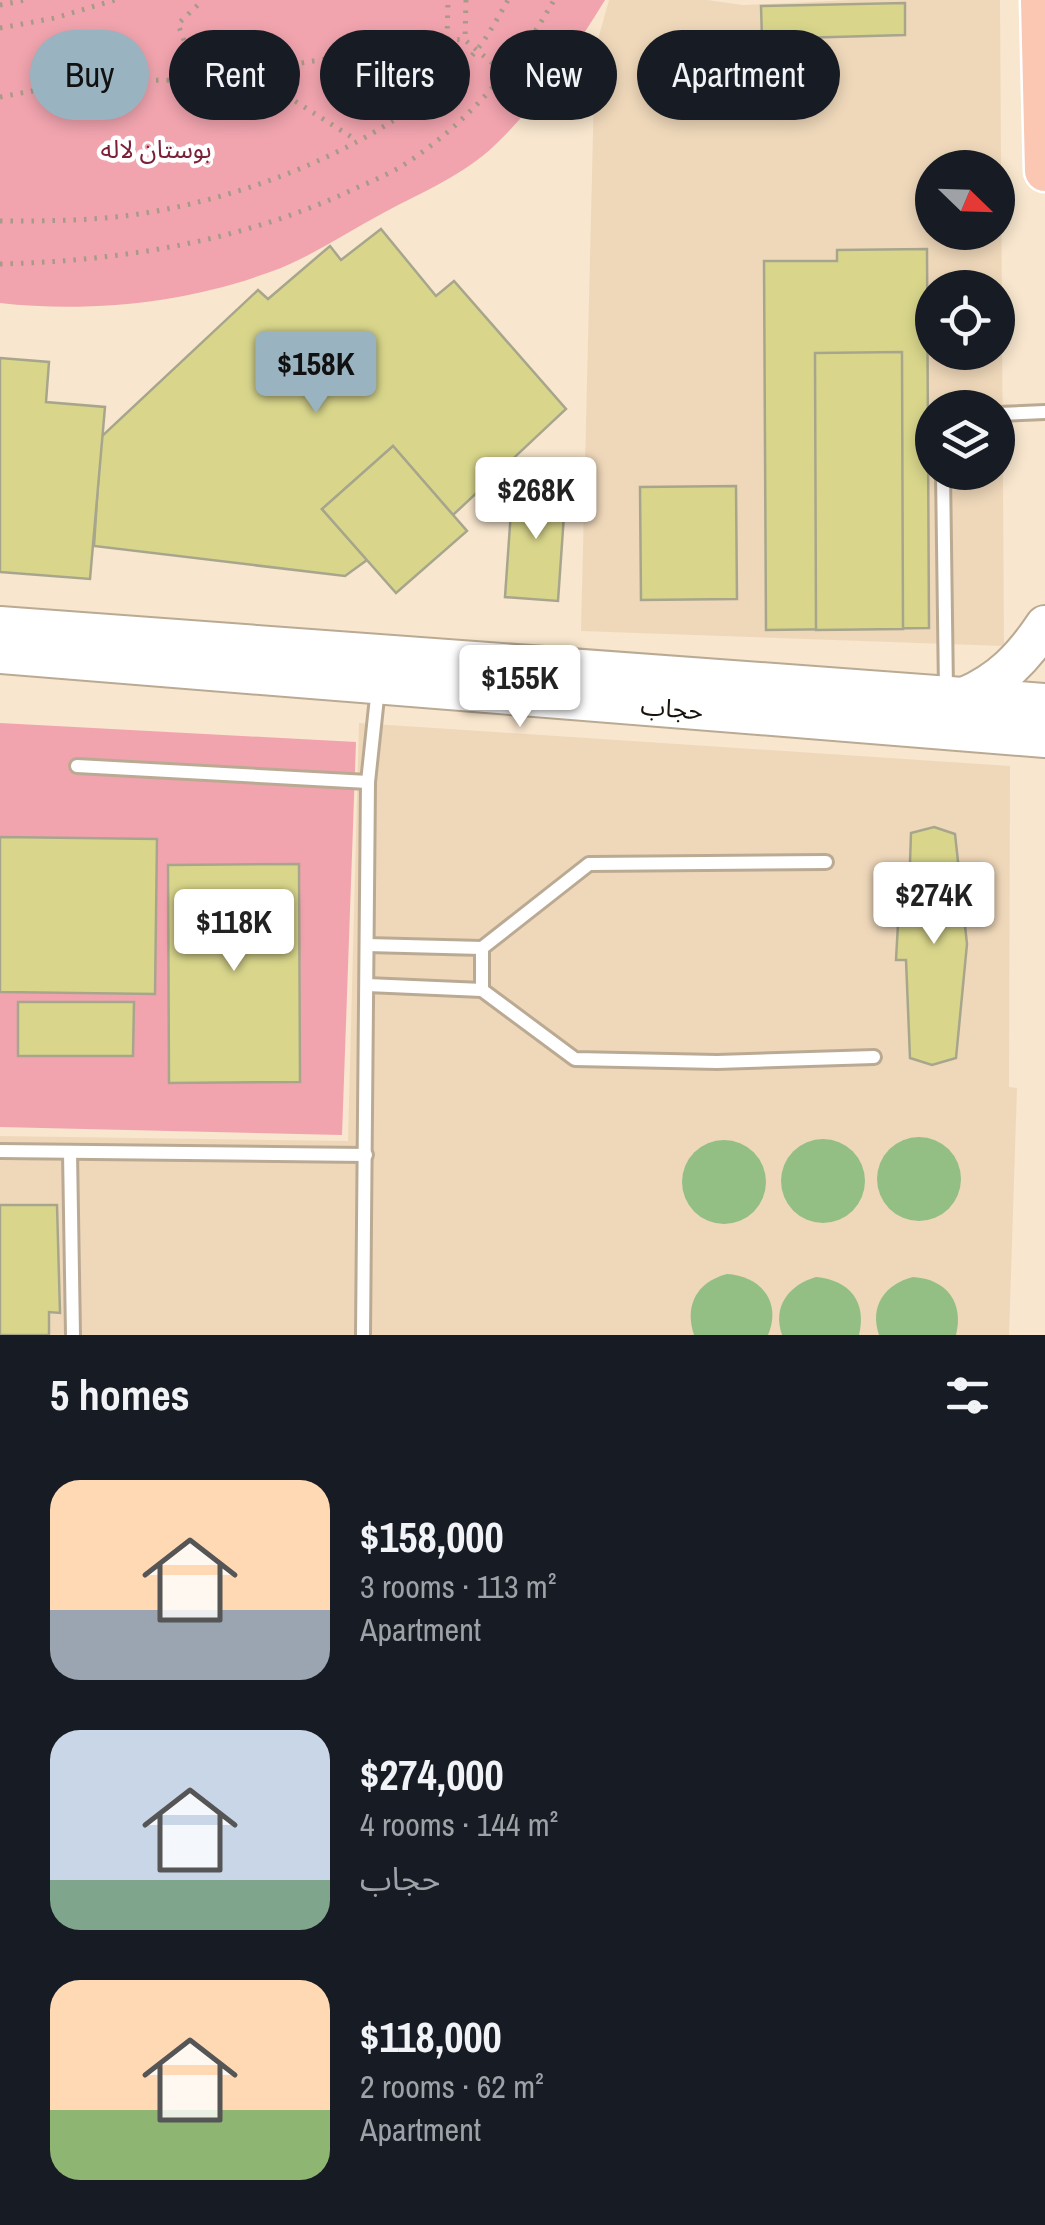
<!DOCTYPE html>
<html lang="en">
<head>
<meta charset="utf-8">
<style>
	:root { --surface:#171b24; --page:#242831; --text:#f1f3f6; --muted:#9ea1a6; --accent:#99b3c0 }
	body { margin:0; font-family:"Archivo Narrow","Noto Sans Arabic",sans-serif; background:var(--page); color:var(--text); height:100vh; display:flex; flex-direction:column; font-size:38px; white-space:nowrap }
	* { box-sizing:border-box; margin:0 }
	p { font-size:32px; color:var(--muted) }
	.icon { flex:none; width:55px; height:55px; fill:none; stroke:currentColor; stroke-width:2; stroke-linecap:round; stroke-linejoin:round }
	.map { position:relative; height:1335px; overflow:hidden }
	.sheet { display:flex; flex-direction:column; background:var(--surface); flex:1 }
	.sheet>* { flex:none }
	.guide { position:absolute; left:30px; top:30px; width:985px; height:90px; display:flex; gap:20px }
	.needle { width:65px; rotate:113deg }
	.buttons { position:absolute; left:915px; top:150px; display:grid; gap:20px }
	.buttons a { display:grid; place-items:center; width:100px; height:100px; border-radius:50%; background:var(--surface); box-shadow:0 5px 15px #0003; font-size:50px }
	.price { position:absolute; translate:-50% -85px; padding:0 22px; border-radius:10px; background:#fff; color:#222; font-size:32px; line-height:65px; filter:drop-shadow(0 2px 5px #0008) }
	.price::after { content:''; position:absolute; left:50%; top:60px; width:30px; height:22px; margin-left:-15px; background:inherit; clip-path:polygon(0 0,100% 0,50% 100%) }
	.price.selected { background:var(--accent); color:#111 }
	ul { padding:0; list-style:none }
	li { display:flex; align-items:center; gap:30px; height:250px; padding:0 50px }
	li span { display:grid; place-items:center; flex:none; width:280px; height:200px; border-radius:30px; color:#555 }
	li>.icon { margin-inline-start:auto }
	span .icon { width:120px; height:120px; fill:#fffc; stroke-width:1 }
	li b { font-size:42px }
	h2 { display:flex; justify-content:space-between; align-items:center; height:120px; padding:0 50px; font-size:42px }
	.chip { padding:0 35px; border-radius:45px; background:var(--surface); box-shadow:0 5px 15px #0003; font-size:35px; line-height:90px }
	.chip.selected { background:var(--accent); color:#111 }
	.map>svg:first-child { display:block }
</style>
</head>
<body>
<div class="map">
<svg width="1045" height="1335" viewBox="0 0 1045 1335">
	<rect width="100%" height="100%" fill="#f8e6ce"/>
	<g fill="#efd8ba" fill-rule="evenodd">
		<path d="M609,0H707L743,5L853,0H1000L1004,646L581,631L595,50ZM932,168H998V232H932ZM932,288H998V352H932ZM932,408H998V472H932Z"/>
		<path d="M359,723L1010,766L1009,1087L1017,1088L1009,1335H0V1136L348,1141Z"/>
	</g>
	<g fill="#f1a4ae">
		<path d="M0,0H605C573,52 539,103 495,145C464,175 422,192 385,212C347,232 310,258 270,272C186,303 89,313 0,303Z"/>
		<path d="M0,723L356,742L342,1135L0,1127Z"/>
	</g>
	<g fill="#93bf84">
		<circle cx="919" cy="1179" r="42"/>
		<circle cx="823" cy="1181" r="42"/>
		<circle cx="724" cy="1182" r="42"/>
		<path d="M727,1274C761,1276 782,1302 768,1335H694C684,1305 697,1282 727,1274Z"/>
		<path d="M816,1277C850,1280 867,1302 859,1335H782C772,1306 789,1285 816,1277Z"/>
		<path d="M913,1277C947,1279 964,1303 956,1335H879C869,1306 885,1284 913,1277Z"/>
	</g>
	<g fill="#d9d68c" stroke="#a7a68c" stroke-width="2.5">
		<path d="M905,3V35L762,39L761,6Z"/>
		<path d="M381,229L436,296L454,281L566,409L453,515L393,446L322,509L367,560L345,576L94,546L101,437L258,290L268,299L330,246L341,260Z"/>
		<path d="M927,249L929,628L766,630L764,261H837V250Z"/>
		<path d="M902,352L903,629L816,630L815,353Z"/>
		<path d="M0,358L49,362L46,402L105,407L90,579L0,572Z"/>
		<path d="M393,446L467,531L396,593L322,509Z"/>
		<path d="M513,482L566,486L558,601L505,597Z"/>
		<path d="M736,486L737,599L641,600L640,487Z"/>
		<path d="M934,827L955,834L967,944L956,1058L932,1065L910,1058L906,960H896L898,924L908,922L911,833Z"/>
		<path d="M0,837L157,839L155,994L0,992Z"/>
		<path d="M299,864L300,1082L169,1083L168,865Z"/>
		<path d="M18,1002H134L133,1056H18Z"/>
		<path d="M0,1205H57L60,1313L49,1312V1335H0Z"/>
	</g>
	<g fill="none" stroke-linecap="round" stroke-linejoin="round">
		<defs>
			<g id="service">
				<path d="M998,414L1045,412"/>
				<path d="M943,472L946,690"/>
				<path d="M77,766L368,782"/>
				<path d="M367,945L482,948L589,864L826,862"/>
				<path d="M482,948V990"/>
				<path d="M367,985L482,990L575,1059L717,1062L874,1057"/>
				<path d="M0,1151L366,1155"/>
				<path d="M70,1152L73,1335"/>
				<path d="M363,1335L368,782L378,688"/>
			</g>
			<g id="secondary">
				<path d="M0,626L1045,703"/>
				<path d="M0,654L1045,738"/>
				<path d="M964,697C1001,681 1023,658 1045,625"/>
			</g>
			<path id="primary" d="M1041,0L1045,171"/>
		</defs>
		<use href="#service" stroke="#bbaa93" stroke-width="18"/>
		<use href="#secondary" stroke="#bbaa93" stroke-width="42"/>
		<use href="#primary" stroke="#fff" stroke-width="45"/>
		<g stroke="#a89a88" stroke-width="5" stroke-dasharray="2.5 8" stroke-linecap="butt">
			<path d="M466,0L465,40L505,74"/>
			<path d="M0,5L25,0"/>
			<path d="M0,28L55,18L115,0"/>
			<path d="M447,39L448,0"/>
			<path d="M251,73L356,140"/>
			<path d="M198,80L178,24L203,0"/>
			<path d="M0,97L85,81L198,80L447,39L465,40"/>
			<path d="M0,221C48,221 97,221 145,213C257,195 399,139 475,52C488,37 498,17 508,0"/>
			<path d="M0,264C121,261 244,241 354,189C370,182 387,175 402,166C466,125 517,66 554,0"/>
		</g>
		<use href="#service" stroke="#fff" stroke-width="12"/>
		<use href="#secondary" stroke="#fff" stroke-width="38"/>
		<use href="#primary" stroke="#fbc7b3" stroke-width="40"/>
	</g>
	<g text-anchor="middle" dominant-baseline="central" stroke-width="9" stroke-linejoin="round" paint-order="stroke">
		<g font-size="25" fill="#7b2037" stroke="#fff">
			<text x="156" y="149">بوستان لاله</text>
		</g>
		<g font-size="25" fill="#18120a" stroke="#fff">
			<text transform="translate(672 708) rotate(5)">حجاب</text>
		</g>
	</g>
</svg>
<div class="buttons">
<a><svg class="needle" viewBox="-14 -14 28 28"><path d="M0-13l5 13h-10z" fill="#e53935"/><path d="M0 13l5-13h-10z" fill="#9ea1a6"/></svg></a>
<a><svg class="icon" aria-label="locate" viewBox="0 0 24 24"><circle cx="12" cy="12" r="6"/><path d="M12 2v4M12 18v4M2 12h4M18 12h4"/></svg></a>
<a><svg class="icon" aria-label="layers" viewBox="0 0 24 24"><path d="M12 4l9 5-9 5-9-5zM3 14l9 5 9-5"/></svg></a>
</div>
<b class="price selected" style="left:316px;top:416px">$158K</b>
<b class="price" style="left:536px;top:542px">$268K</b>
<b class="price" style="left:520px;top:730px">$155K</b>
<b class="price" style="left:934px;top:947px">$274K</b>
<b class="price" style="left:234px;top:974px">$118K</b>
<div class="guide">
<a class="chip selected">Buy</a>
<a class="chip">Rent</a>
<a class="chip">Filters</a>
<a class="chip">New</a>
<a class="chip">Apartment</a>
</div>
</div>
<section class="sheet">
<h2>5 homes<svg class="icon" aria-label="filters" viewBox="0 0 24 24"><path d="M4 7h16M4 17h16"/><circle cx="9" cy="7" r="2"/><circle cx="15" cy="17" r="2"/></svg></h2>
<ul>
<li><span style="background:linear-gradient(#ffd9b3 65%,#9aa5b1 0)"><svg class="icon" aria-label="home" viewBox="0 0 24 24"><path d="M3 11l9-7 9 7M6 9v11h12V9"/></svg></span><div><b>$158,000</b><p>3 rooms · 113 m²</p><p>Apartment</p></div></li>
<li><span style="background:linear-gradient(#c9d6e8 75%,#7fa58c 0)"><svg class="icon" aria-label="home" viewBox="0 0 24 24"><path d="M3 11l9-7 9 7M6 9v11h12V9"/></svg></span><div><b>$274,000</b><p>4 rooms · 144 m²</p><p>حجاب</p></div></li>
<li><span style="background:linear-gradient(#ffd9b3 65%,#8fb573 0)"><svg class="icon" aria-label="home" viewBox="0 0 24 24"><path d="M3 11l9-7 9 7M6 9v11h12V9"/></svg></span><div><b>$118,000</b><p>2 rooms · 62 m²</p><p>Apartment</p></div></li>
</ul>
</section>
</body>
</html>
